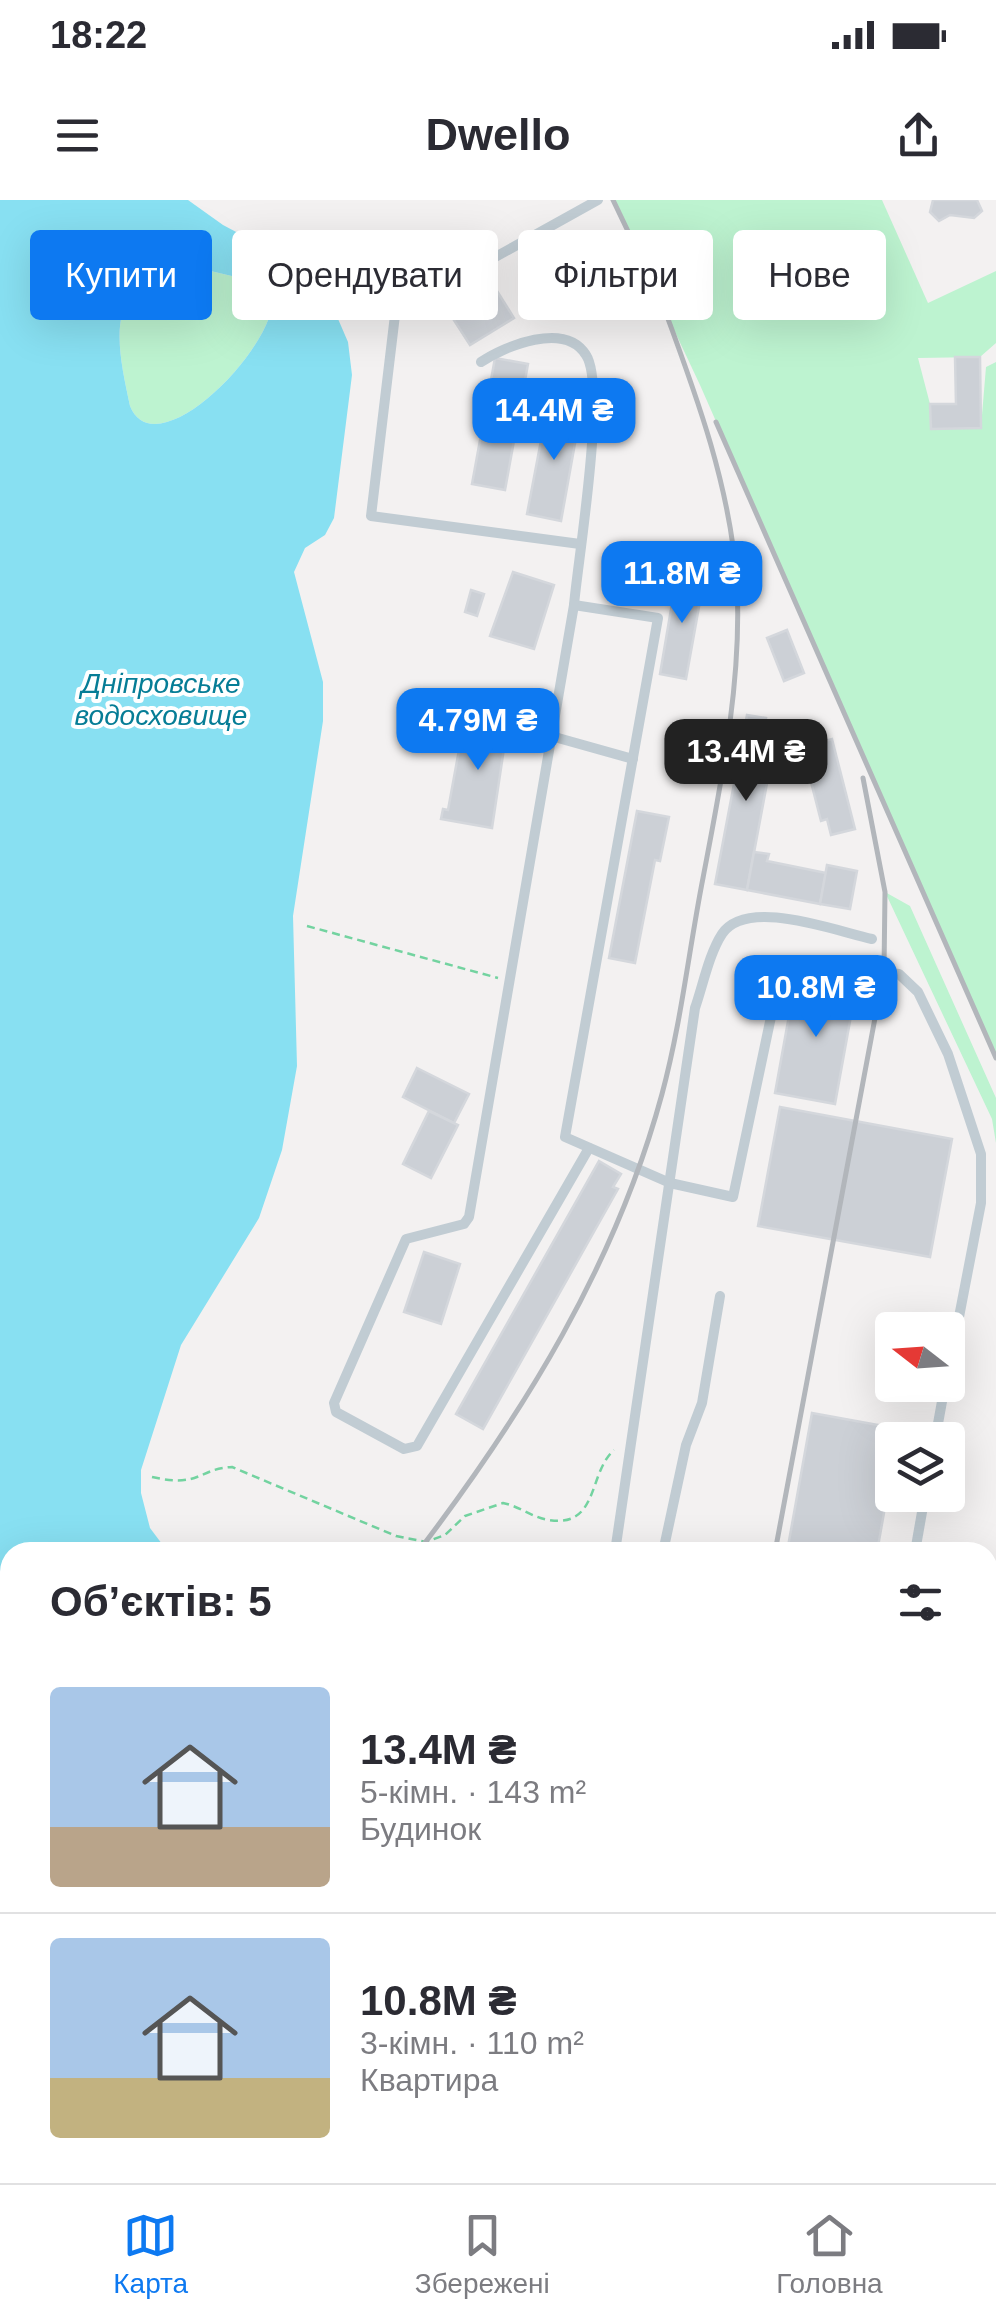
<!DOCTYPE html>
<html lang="uk">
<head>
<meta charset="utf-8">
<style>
	:root { --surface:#fff; --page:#f2f2f3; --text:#2b2b33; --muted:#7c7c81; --line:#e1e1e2; --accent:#0d79f1 }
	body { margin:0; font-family:Arial,sans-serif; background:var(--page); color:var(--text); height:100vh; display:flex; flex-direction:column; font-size:38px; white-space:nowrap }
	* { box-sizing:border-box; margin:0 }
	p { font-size:32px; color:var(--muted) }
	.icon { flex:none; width:55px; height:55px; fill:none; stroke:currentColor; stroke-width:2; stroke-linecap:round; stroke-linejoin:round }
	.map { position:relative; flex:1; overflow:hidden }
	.sheet { position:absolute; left:0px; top:1342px; width:998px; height:642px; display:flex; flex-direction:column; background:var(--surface); border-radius:30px 30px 0 0; box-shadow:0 10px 40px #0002 }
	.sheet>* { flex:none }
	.guide { position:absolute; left:30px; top:30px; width:938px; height:90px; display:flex; gap:20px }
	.needle { width:65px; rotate:287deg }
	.tools { position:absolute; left:875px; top:1112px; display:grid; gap:20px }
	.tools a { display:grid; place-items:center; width:90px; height:90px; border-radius:10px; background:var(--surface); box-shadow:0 10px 40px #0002; font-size:50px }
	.price { position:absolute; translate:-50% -85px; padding:0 22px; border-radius:20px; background:var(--accent); color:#fff; font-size:32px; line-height:65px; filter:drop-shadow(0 2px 5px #0008) }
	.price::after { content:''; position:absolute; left:50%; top:60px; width:30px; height:22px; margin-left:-15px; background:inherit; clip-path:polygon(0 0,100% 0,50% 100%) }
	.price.current { background:#222; color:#fff }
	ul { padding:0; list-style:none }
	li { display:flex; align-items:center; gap:30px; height:250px; padding:0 50px }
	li+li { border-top:2px solid var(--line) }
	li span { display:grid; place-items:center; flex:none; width:280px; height:200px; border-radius:10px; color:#555 }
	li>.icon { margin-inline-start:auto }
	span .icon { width:120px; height:120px; fill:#fffc; stroke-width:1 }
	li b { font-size:42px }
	h2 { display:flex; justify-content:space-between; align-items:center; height:120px; padding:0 50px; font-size:42px }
	.chip { padding:0 35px; border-radius:10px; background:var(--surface); box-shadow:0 10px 40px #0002; font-size:35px; line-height:90px }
	.chip.current { background:var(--accent); color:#fff }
	.status { display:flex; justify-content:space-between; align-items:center; height:70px; padding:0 50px; background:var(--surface); direction:ltr }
	.status svg { height:28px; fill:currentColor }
	header { display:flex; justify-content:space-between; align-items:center; height:130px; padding:0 50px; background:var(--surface); font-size:45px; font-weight:600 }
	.menu { display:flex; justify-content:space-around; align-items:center; height:140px; border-top:2px solid var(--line); background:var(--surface); font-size:28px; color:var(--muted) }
	.menu a { display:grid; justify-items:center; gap:5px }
	.menu .current { color:var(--accent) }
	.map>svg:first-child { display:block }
</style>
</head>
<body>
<div class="status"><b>18:22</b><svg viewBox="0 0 49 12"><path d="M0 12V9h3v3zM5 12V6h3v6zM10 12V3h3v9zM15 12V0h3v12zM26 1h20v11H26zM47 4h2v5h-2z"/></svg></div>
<header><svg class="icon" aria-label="menu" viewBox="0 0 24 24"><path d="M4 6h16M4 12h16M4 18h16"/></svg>Dwello<svg class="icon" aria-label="share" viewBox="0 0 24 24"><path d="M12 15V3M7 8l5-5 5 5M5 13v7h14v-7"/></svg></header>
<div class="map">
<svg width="996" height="1983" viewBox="0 0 996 1983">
	<rect width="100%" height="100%" fill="#f3f1f1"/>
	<g fill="#bdf3d0">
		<path d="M613,0H882L928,103L996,71V143L980,157L918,158L930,204L932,229L981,227L986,167L996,162V858L700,185Z"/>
		<path d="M181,64L265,84L274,92C278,147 156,270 130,206C117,144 102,85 181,64Z"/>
		<path d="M885,692L910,706L996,898V943L992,919Z"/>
		<path d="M996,1380V1597L988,1607V1435Z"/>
	</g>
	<path fill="#88e0f2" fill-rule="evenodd" d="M0,0H188L223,25L298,65L332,105L348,142L352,175L334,318L325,335L305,348L294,372L323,482V521L293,716L297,866L282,950L259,1018L181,1145L141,1270V1293L150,1328L168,1352H10V1975H76L73,1983H0ZM181,64L265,84L274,92C278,147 156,270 130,206C117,144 102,85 181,64Z"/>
	<g fill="#ccd0d6" stroke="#d4d7dc" stroke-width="2.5">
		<path d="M933,0H977L982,11L974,18L950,15L939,21L930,12Z"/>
		<path d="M492,83L514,118L470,145L448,111Z"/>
		<path d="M955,157H980L981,228L931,229L930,204H956Z"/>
		<path d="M495,158L528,164L505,290L472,284Z"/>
		<path d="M548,204L581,210L561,321L527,314Z"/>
		<path d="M513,372L554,385L534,449L490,436Z"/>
		<path d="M677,374L704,379L686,479L660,474Z"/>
		<path d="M471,390L484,394L477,416L465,412Z"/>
		<path d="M787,430L804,473L784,481L767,438Z"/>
		<path d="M747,515L766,518L764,527L777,530L747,690L715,684Z"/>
		<path d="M465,517L516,526L514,537L506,535L492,628L441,619L443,609L448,610Z"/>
		<path d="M832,539L855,629L831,635L827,619L821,621L802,547Z"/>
		<path d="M637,611L669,617L660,661L655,660L635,763L609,758Z"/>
		<path d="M754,652L769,654L767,661L826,673L820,704L747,690Z"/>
		<path d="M827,665L857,671L850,709L820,704Z"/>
		<path d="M796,777L856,788L835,904L775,893Z"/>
		<path d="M417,868L469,894L454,923L403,897Z"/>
		<path d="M780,907L952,939L930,1057L758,1026Z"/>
		<path d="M429,911L458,925L431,978L403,964Z"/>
		<path d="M599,961L621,974L613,987L618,989L483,1229L456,1214Z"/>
		<path d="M424,1052L460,1064L441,1124L404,1112Z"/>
		<path d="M812,1213L900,1229L897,1240H892V1268L877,1352H787Z"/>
		<path d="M988,1738L996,1740V1802L988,1801Z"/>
		<path d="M355,1975H426L424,1983H353Z"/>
		<path d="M557,1975H585L583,1983H556Z"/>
		<path d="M706,1975H743L742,1983H705Z"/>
	</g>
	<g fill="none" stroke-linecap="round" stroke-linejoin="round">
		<g stroke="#73d3a0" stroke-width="2.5" stroke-dasharray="8 5" stroke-linecap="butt">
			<path d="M307,726L498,778"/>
			<path d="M152,1277C201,1288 197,1269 232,1267L396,1336L426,1342L445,1335L465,1316L503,1303C519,1306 533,1318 549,1320C599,1328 588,1273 614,1250"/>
		</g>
		<g stroke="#c1ccd3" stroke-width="10">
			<path d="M398,90L371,316L580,344"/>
			<path d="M367,104L417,84L463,75L598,0"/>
			<path d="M481,162C505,146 565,121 586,155C607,187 578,359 574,405L658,418L565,937L670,983L733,997L783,760L899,774L918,792L948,854L981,954V1003L948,1174"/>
			<path d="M574,405L469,1017L464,1024L406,1039L334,1203L336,1212L404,1249L417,1246L589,948"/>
			<path d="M551,536L633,559"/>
			<path d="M935,1240L945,1185"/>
			<path d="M615,1352L695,808C703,785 709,754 722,734C747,697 835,731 872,739"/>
			<path d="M663,1352L686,1245L702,1203L720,1096"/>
			<path d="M915,1352L925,1295"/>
			<path d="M335,1983V1975"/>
			<path d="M460,1983L461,1975"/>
			<path d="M522,1983L524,1975"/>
			<path d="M631,1983L632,1975"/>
			<path d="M691,1983L692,1975"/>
			<path d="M766,1983L767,1975"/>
		</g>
		<g stroke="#c1ccd3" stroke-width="20">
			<path d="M988,1673L996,1675"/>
			<path d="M244,1983L247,1975"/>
		</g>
		<g stroke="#b2b6bb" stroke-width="5">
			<path d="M613,0L669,117"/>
			<path d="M716,222L996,858"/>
			<path d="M418,1352C524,1213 616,1064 662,894C681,824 689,749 703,678C721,583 742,482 737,385C731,289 697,197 664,108"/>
			<path d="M775,1352L884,770L885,692L863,578"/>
			<path d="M120,1977L121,1975"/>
		</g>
	</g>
	<g text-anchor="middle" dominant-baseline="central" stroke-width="8" stroke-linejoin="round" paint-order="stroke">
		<g font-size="28" font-style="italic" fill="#067d96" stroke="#fff">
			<text x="161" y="483">Дніпровське<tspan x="161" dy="32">водосховище</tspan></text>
		</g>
	</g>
</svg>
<div class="tools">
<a><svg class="needle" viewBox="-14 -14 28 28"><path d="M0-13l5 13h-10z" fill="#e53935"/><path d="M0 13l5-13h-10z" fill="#7c7c81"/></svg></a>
<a><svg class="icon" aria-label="layers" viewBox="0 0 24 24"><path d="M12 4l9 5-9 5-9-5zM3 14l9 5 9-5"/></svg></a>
</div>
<b class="price" style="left:554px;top:263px">14.4M ₴</b>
<b class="price" style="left:682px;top:426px">11.8M ₴</b>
<b class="price" style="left:478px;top:573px">4.79M ₴</b>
<b class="price current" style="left:746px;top:604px">13.4M ₴</b>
<b class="price" style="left:816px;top:840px">10.8M ₴</b>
<div class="guide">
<a class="chip current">Купити</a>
<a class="chip">Орендувати</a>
<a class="chip">Фільтри</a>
<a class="chip">Нове</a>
</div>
<section class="sheet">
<h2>Об’єктів: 5<svg class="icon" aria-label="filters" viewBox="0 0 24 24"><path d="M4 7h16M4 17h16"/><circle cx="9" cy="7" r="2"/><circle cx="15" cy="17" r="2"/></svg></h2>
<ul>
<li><span style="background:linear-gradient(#a9c7e8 70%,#b9a48a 0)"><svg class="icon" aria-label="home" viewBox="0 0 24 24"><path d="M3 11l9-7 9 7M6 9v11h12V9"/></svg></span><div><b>13.4M ₴</b><p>5-кімн. · 143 m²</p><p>Будинок</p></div></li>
<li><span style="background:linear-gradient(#a9c7e8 70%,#c2b280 0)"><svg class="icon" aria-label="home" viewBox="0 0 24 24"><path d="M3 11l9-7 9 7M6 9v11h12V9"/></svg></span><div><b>10.8M ₴</b><p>3-кімн. · 110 m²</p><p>Квартира</p></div></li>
</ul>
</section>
</div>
<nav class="menu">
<a class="current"><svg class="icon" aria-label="map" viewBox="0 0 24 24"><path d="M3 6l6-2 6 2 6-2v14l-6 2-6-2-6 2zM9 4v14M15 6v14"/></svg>Карта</a>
<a><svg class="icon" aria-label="saved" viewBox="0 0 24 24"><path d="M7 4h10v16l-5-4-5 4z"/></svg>Збережені</a>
<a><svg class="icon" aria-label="home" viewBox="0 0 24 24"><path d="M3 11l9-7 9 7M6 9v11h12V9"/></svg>Головна</a>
</nav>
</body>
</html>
